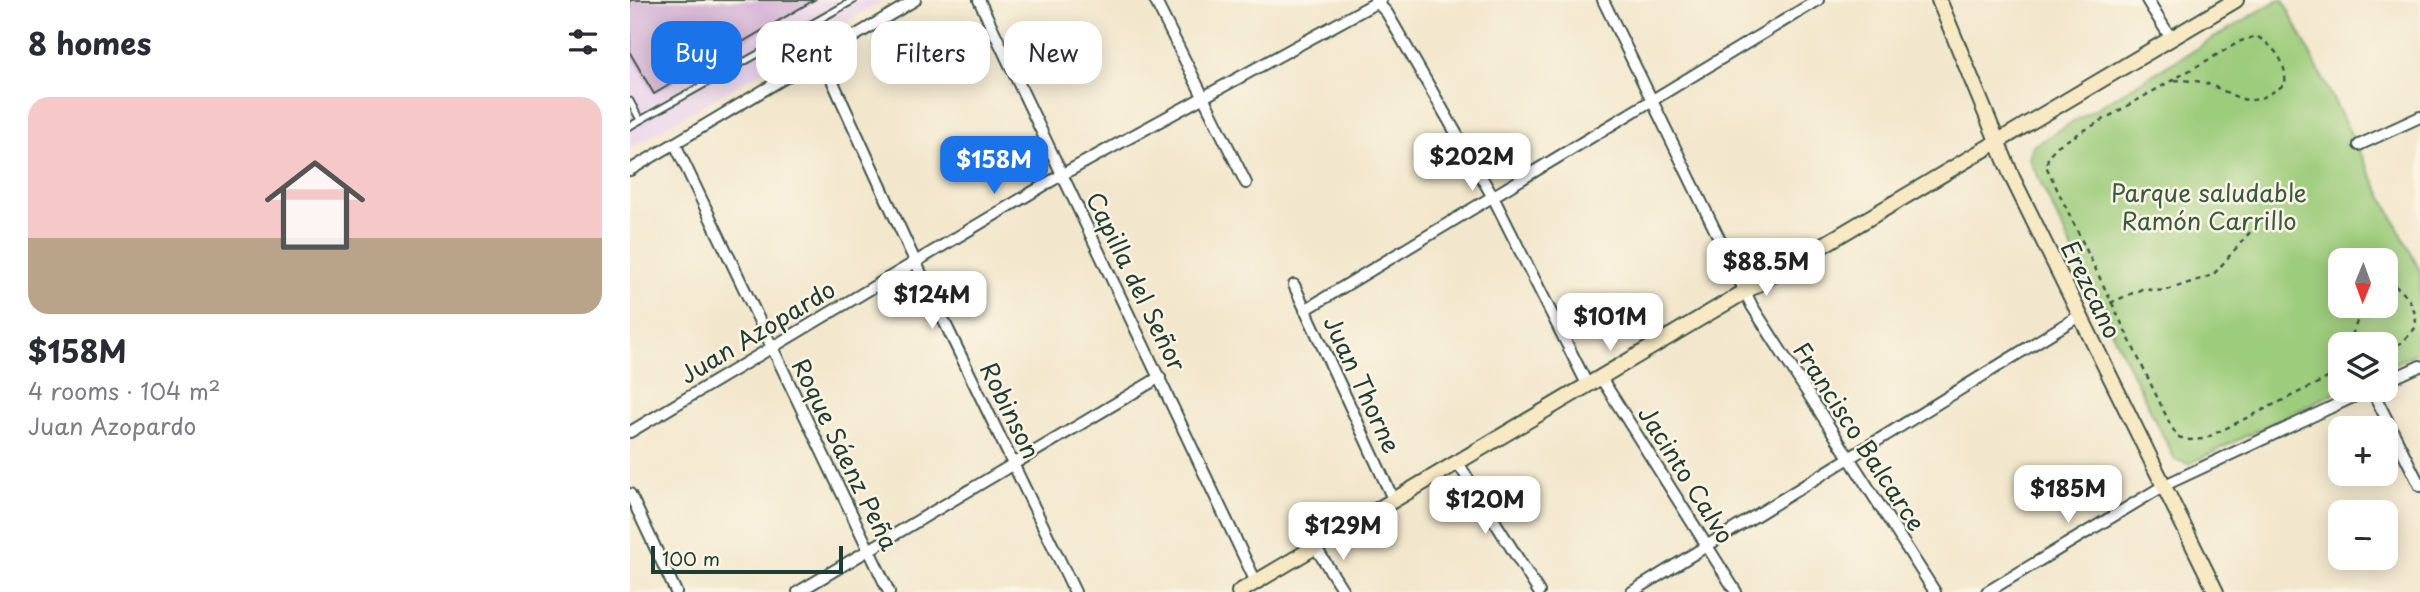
<!DOCTYPE html>
<html lang="en">
<head>
<meta charset="utf-8">
<style>
	:root { --surface:#fff; --page:#f2f2f3; --text:#2b2b33; --muted:#7c7c81; --accent:#1a73e8 }
	body { margin:0; font-family:"Playpen Sans",sans-serif; background:var(--page); color:var(--text); height:100vh; display:flex; flex-direction:column; font-size:26px; white-space:nowrap }
	* { box-sizing:border-box; margin:0 }
	p { font-size:23px; color:var(--muted) }
	.icon { flex:none; width:38px; height:38px; fill:none; stroke:currentColor; stroke-width:2; stroke-linecap:round; stroke-linejoin:round }
	.map { position:relative; flex:1; overflow:hidden }
	.panel { display:flex; flex-direction:column; background:var(--surface); width:630px }
	.panel>* { flex:none }
	.banner { position:absolute; left:21px; top:21px; width:665px; height:63px; display:flex; gap:14px }
	.needle { width:46px; rotate:181deg }
	.tools { position:absolute; left:1698px; top:248px; display:grid; gap:14px }
	.tools a { display:grid; place-items:center; width:70px; height:70px; border-radius:14px; background:var(--surface); box-shadow:0 4px 18px #0003; font-size:35px }
	.scale { position:absolute; left:21px; bottom:18px; width:192px; box-sizing:border-box; padding-left:7px; border:4px solid #1f3d34; border-top:0; font-size:19px; line-height:24px; white-space:nowrap; color:#1f3d34; -webkit-text-stroke:5px #fcf5e5; paint-order:stroke }
	.price { position:absolute; translate:-50% -60px; padding:0 16px; border-radius:14px; background:#fff; color:#222; font-size:23px; line-height:46px; filter:drop-shadow(0 2px 4px #0008) }
	.price::after { content:''; position:absolute; left:50%; top:42px; width:21px; height:16px; margin-left:-10px; background:inherit; clip-path:polygon(0 0,100% 0,50% 100%) }
	.price.active { background:var(--accent); color:#fff }
	ul { padding:0; list-style:none }
	li { display:grid; align-content:center; gap:14px; height:371px; padding:0 28px }
	li span { display:grid; place-items:center; height:217px; border-radius:21px; color:#555 }
	li>.icon { margin-inline-start:auto }
	span .icon { width:126px; height:126px; fill:#fffc; stroke-width:1 }
	li b { font-size:30px }
	h2 { display:flex; justify-content:space-between; align-items:center; height:84px; padding:0 28px; font-size:30px }
	.pill { padding:0 24px; border-radius:21px; background:var(--surface); box-shadow:0 4px 18px #0003; font-size:24px; line-height:63px }
	.pill.active { background:var(--accent); color:#fff }
	main { display:flex; flex:1; min-height:0 }
	.map>svg:first-child { display:block }
</style>
</head>
<body>
<main>
<section class="panel">
<h2>8 homes<svg class="icon" aria-label="filters" viewBox="0 0 24 24"><path d="M4 7h16M4 17h16"/><circle cx="9" cy="7" r="2"/><circle cx="15" cy="17" r="2"/></svg></h2>
<ul>
<li><span style="background:linear-gradient(#f6c9c9 65%,#b9a48a 0)"><svg class="icon" aria-label="home" viewBox="0 0 24 24"><path d="M3 11l9-7 9 7M6 9v11h12V9"/></svg></span><div><b>$158M</b><p>4 rooms · 104 m²</p><p>Juan Azopardo</p></div></li>
</ul>
</section>
<div class="map">
<svg width="1790" height="592" viewBox="0 0 1790 592">
	<rect width="100%" height="100%" fill="#fcf5e5"/>
	<filter id="ink" filterUnits="userSpaceOnUse"><feTurbulence type="fractalNoise" baseFrequency=".0143" numOctaves="2"/><feDisplacementMap in="SourceGraphic" scale="14" xChannelSelector="R" yChannelSelector="G"/><feConvolveMatrix kernelMatrix="1 2 1 2 8 2 1 2 1" color-interpolation-filters="sRGB"/></filter>
	<filter id="wash" filterUnits="userSpaceOnUse"><feTurbulence type="fractalNoise" baseFrequency=".00686" numOctaves="4" result="noise"/><feDisplacementMap in="SourceGraphic" scale="28" xChannelSelector="R" yChannelSelector="G"/><feGaussianBlur stdDeviation="1.57" result="paint"/><feColorMatrix in="noise" values="0 0 0 0 0 0 0 0 0 0 0 0 0 0 0 0 0 1.4 0 .05"/><feComposite in="paint" operator="in"/></filter>
	<g filter="url(#wash)">
		<rect width="100%" height="100%" fill="#f2e7cc"/>
		<path fill="#e8d2ee" d="M0,0H254L0,148Z"/>
		<path fill="#9dcc7b" stroke="#5e8458" stroke-width="2" fill-rule="evenodd" d="M1648,0H1653L1790,271V351L1755,368V345H1710V390L1559,464L1545,460L1474,316L1475,306L1466,300L1399,158L1403,146ZM1710,261H1755V306H1710Z"/>
		<g id="blocks">
			<path fill="#d2afd6" d="M0,0H184L24,94L0,53Z"/>
		</g>
	</g>
	<g filter="url(#ink)">
		<use href="#blocks" fill-opacity="0" stroke="#3f564b" stroke-width="2"/>
		<g fill="none" stroke-linecap="round" stroke-linejoin="round">
			<defs>
				<g id="lane">
					<path d="M0,101L10,120"/>
					<path d="M0,126L224,0"/>
				</g>
				<g id="street">
					<path d="M349,0L626,582"/>
					<path d="M525,0L616,183"/>
					<path d="M745,0L757,13L864,199L958,386"/>
					<path d="M973,0L1122,306L1305,592"/>
					<path d="M1517,0L1542,40"/>
					<path d="M191,56L285,261L445,592"/>
					<path d="M45,144L259,592"/>
					<path d="M1729,145L1790,117"/>
					<path d="M0,170L285,0"/>
					<path d="M664,285L764,501"/>
					<path d="M675,310L1188,0"/>
					<path d="M971,378L1106,592"/>
					<path d="M1755,382L1790,366"/>
					<path d="M1742,390L1790,486"/>
					<path d="M0,432L433,174L751,0"/>
					<path d="M828,463L909,592"/>
					<path d="M0,494L46,592"/>
					<path d="M686,548L714,592"/>
					<path d="M168,592L530,377"/>
					<path d="M1002,592L1449,316"/>
					<path d="M1357,592L1535,485L1738,390"/>
				</g>
				<g id="secondary">
					<path d="M1309,0L1382,177L1586,592"/>
					<path d="M609,592L1606,0"/>
				</g>
			</defs>
			<use href="#lane" stroke="#3f564b" stroke-width="9"/>
			<use href="#street" stroke="#3f564b" stroke-width="14"/>
			<use href="#secondary" stroke="#3f564b" stroke-width="18"/>
			<g stroke="#3f564b" stroke-width="2.5" stroke-dasharray="5 5" stroke-linecap="butt">
				<path d="M1545,80C1555,81 1569,80 1578,84C1615,99 1617,111 1655,84C1657,62 1645,47 1626,36L1611,41L1427,146L1419,155L1416,166L1541,426L1548,437L1560,440L1574,439L1710,372"/>
				<path d="M1755,290L1765,286C1780,297 1786,308 1786,327L1773,342L1755,350"/>
				<path d="M1462,311L1512,289L1534,291L1583,275L1634,216"/>
				<path d="M1719,345L1732,306"/>
				<path d="M1698,376L1710,362"/>
			</g>
			<use href="#lane" stroke="#fff" stroke-width="5"/>
			<use href="#street" stroke="#fff" stroke-width="10"/>
			<use href="#secondary" stroke="#f7e9c3" stroke-width="14"/>
		</g>
	</g>
	<g text-anchor="middle" dominant-baseline="central" stroke-width="5" stroke-linejoin="round" paint-order="stroke">
		<g font-size="24" fill="#385a42" stroke="#fcf5e5">
			<text x="1579" y="192">Parque saludable<tspan x="1579" dy="28">Ramón Carrillo</tspan></text>
		</g>
		<g font-size="24" fill="#1f3d34" stroke="#fcf5e5">
			<text transform="translate(507 281) rotate(64)">Capilla del Señor</text>
			<text transform="translate(1462 289) rotate(64)">Erezcano</text>
			<text transform="translate(127 331) rotate(-31)">Juan Azopardo</text>
			<text transform="translate(733 384) rotate(65)">Juan Thorne</text>
			<text transform="translate(381 410) rotate(64)">Robinson</text>
			<text transform="translate(1230 436) rotate(57)">Francisco Balcarce</text>
			<text transform="translate(216 454) rotate(64)">Roque Sáenz Peña</text>
			<text transform="translate(1057 474) rotate(58)">Jacinto Calvo</text>
		</g>
	</g>
</svg>
<div class="tools">
<a><svg class="needle" viewBox="-14 -14 28 28"><path d="M0-13l5 13h-10z" fill="#e53935"/><path d="M0 13l5-13h-10z" fill="#7c7c81"/></svg></a>
<a><svg class="icon" aria-label="layers" viewBox="0 0 24 24"><path d="M12 4l9 5-9 5-9-5zM3 14l9 5 9-5"/></svg></a>
<a>+</a>
<a>−</a>
</div>
<div class="scale">100 m</div>
<b class="price" style="left:842px;top:193px">$202M</b>
<b class="price active" style="left:364px;top:196px">$158M</b>
<b class="price" style="left:1136px;top:298px">$88.5M</b>
<b class="price" style="left:302px;top:331px">$124M</b>
<b class="price" style="left:980px;top:353px">$101M</b>
<b class="price" style="left:1438px;top:525px">$185M</b>
<b class="price" style="left:855px;top:536px">$120M</b>
<b class="price" style="left:713px;top:562px">$129M</b>
<div class="banner">
<a class="pill active">Buy</a>
<a class="pill">Rent</a>
<a class="pill">Filters</a>
<a class="pill">New</a>
</div>
</div>
</main>
</body>
</html>
